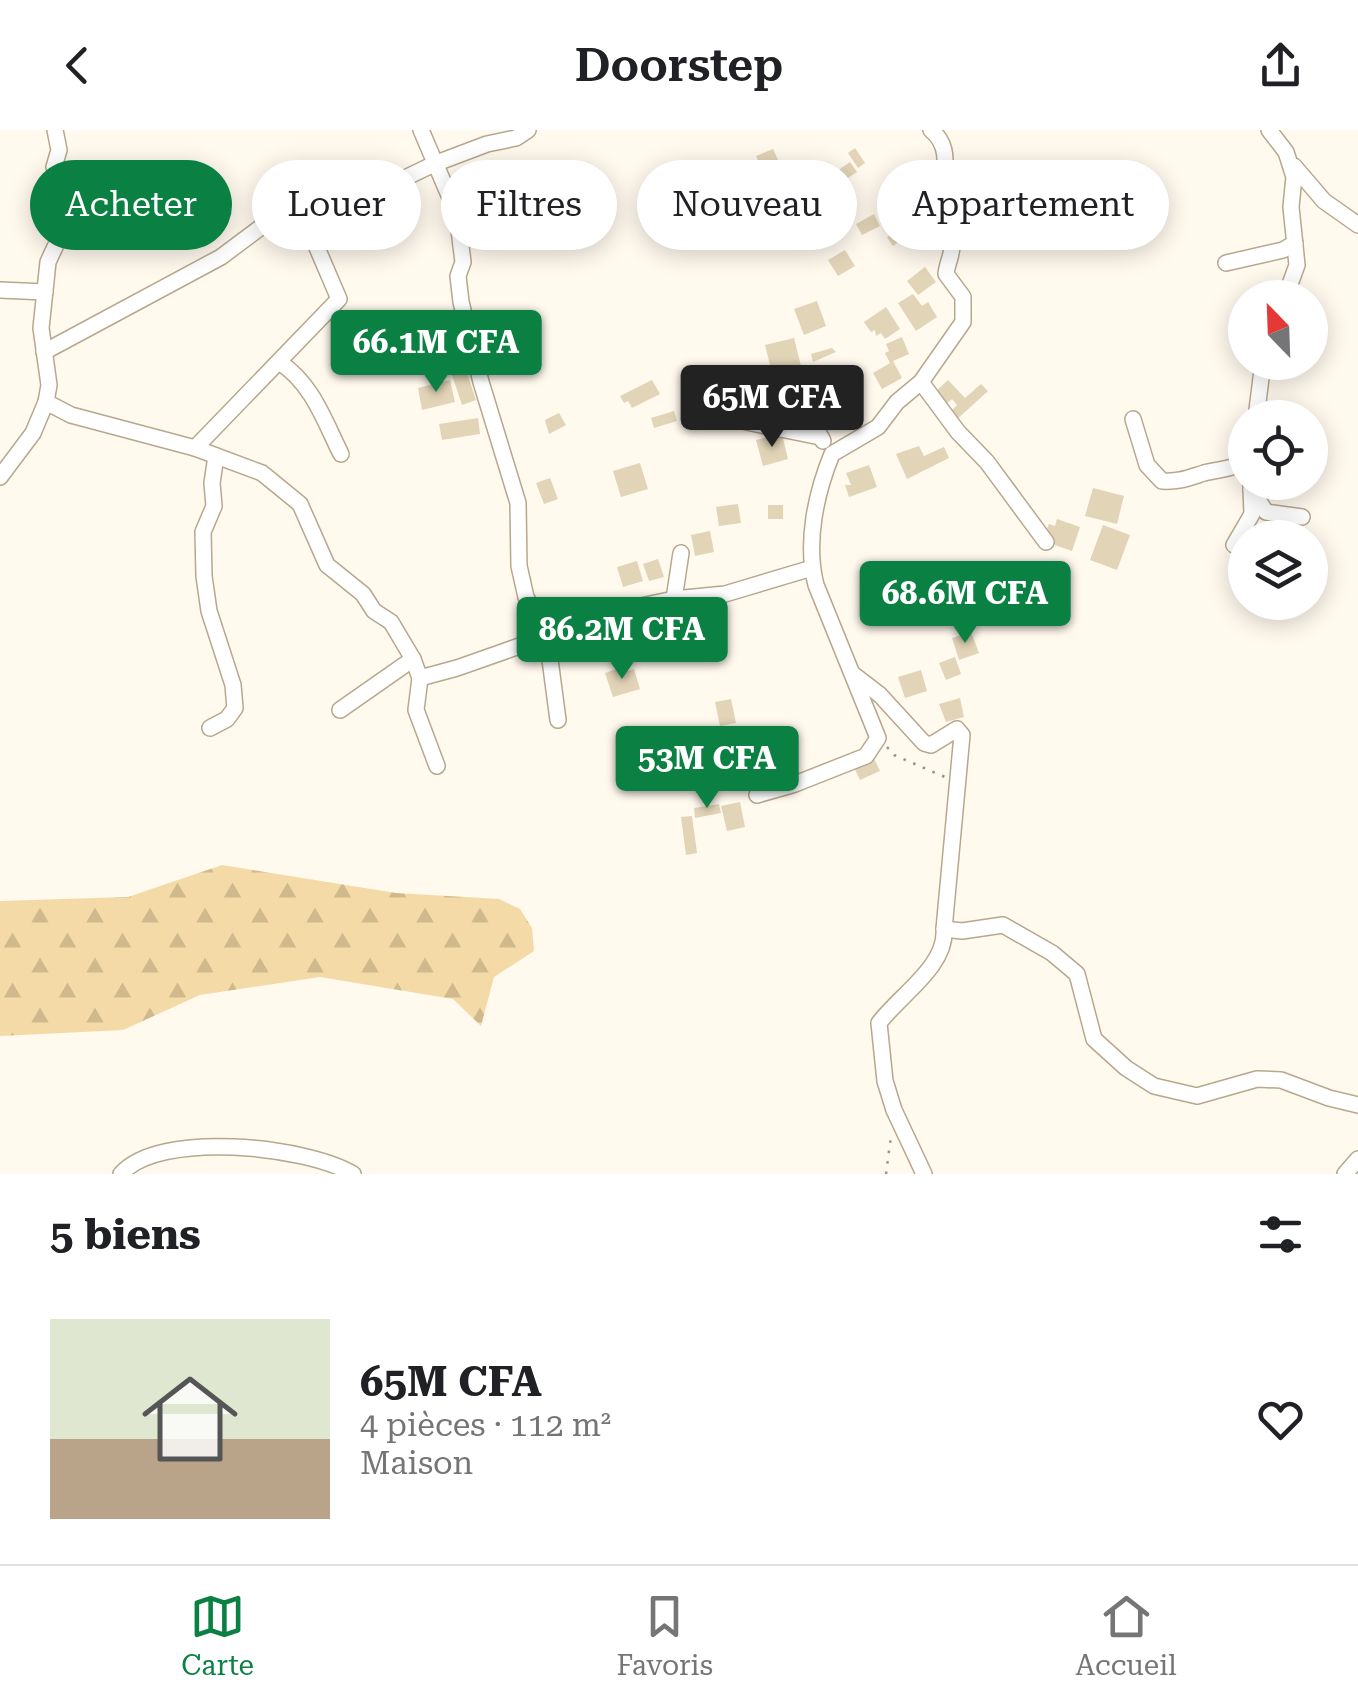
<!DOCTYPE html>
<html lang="fr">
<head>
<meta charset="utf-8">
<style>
	:root { --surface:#fff; --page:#f6f6f6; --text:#202124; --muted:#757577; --line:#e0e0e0; --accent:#0b8043 }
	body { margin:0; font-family:"Roboto Serif",serif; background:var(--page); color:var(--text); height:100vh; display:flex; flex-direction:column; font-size:38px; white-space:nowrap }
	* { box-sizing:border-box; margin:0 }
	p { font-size:32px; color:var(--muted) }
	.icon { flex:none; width:55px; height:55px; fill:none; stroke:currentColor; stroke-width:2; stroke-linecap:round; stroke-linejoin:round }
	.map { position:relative; height:1044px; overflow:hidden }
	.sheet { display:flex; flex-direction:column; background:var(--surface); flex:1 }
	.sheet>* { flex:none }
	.hud { position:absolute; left:30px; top:30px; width:1300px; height:90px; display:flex; gap:20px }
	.needle { width:65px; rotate:337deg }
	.controls { position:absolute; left:1228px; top:150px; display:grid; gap:20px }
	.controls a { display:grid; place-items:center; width:100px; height:100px; border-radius:50%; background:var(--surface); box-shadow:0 5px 25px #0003; font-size:50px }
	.price { position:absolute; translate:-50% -85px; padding:0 22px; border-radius:10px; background:var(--accent); color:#fff; font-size:32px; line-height:65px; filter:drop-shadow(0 2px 5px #0008) }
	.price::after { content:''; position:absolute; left:50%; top:60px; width:30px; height:22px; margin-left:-15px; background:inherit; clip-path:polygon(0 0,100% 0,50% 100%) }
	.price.selected { background:#222; color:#fff }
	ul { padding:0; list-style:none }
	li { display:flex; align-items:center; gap:30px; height:250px; padding:0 50px }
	li span { display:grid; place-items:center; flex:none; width:280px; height:200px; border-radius:0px; color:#555 }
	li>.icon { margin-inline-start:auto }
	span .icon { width:120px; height:120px; fill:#fffc; stroke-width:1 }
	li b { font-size:42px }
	h2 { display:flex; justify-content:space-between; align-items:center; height:120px; padding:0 50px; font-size:42px }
	.chip { padding:0 35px; border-radius:45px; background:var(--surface); box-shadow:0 5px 25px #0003; font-size:35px; line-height:90px }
	.chip.selected { background:var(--accent); color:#fff }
	header { display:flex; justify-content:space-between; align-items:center; height:130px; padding:0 50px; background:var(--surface); font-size:45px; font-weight:600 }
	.tabs { display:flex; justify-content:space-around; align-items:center; height:140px; border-top:2px solid var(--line); background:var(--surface); font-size:28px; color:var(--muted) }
	.tabs a { display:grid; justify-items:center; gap:5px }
	.tabs .selected { color:var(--accent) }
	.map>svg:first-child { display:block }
</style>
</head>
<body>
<header><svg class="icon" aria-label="back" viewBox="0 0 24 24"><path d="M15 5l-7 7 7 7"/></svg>Doorstep<svg class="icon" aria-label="share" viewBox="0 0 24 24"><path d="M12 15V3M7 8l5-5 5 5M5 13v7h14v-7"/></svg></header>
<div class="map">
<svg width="1358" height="1044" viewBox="0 0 1358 1044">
	<defs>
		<pattern id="forest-firs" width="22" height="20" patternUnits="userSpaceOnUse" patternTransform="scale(2.5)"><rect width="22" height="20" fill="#f4daa6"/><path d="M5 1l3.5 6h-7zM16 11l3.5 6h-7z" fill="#d0ba8d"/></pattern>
	</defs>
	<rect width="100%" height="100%" fill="#fff9ee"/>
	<path fill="url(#forest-firs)" d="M222,735L396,763L499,769L520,779L532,798L534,821L494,847L481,896L453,869L320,847L200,865L123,900L0,906V771L128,767Z"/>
	<g fill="#e2d4b7">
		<path d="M855,18L865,33L858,38L848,23Z"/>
		<path d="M773,19L783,41L766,48L756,26Z"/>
		<path d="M850,32L857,42L831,59L824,50Z"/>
		<path d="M874,84L880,96L862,105L856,94Z"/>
		<path d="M906,94L912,102L893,116L887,107Z"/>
		<path d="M845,120L855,136L838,146L828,130Z"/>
		<path d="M925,137L936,152L918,165L907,151Z"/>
		<path d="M913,164L922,176L928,172L937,187L916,201L898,173Z"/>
		<path d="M817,171L826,196L804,205L794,179Z"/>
		<path d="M886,177L900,199L885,209L881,203L876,206L875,200L871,202L864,192Z"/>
		<path d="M430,181L449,183L448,201L428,199Z"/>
		<path d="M902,207L909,224L893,231L902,248L882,259L873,243L890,233L885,223L889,221L886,214Z"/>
		<path d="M794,208L801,236L772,243L765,215Z"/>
		<path d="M430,215H451L450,228L430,227Z"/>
		<path d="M832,218L836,222L813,232L811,224Z"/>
		<path d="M465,237L476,270L462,275L451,242Z"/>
		<path d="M450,250L455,272L422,280L418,258Z"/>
		<path d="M652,250L660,264L632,278L628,271L624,273L620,266Z"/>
		<path d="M948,250L965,268L981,254L988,261L955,291L948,284L957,275L952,269L944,276L933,264Z"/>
		<path d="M732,257L737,277L712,282L708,262Z"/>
		<path d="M776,262L780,277L765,281L761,265Z"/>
		<path d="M674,281L677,291L654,298L651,288Z"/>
		<path d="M559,283L566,295L549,304L545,290Z"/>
		<path d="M478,288L480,304L442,310L439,294Z"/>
		<path d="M782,304L788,329L763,336L756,310Z"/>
		<path d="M919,316L924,326L944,317L949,328L907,349L896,324Z"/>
		<path d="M640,333L648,359L621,367L613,341Z"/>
		<path d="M869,335L877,357L849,367L845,355H851L846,343Z"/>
		<path d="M550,348L558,369L544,374L536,353Z"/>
		<path d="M1093,358L1124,366L1117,394L1085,386Z"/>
		<path d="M738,374L741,393L719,396L716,377Z"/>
		<rect x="768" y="375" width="15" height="14"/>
		<path d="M1057,389L1080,397L1072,421L1046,412L1052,407L1045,404L1049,394L1055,396Z"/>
		<path d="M1103,395L1130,405L1117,440L1090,430Z"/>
		<path d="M710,401L714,422L695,426L691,405Z"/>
		<path d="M658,429L664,447L649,451L643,434Z"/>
		<path d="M637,431L643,451L623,457L617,437Z"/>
		<path d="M971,502L979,523L959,530L952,508Z"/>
		<path d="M955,527L961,544L946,550L939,533Z"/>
		<path d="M620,538L622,543L634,539L640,559L613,567L605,543Z"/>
		<path d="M921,540L927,561L905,568L898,547Z"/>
		<path d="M960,568L964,587L946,592L939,574Z"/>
		<path d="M731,569L736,593L720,596L715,572Z"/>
		<path d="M873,626L880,641L860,650L853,635Z"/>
		<path d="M740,672L745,697L727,701L721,676Z"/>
		<path d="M719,674L721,683L695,688L694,678Z"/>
		<path d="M692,686L697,723L686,725L681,687Z"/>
	</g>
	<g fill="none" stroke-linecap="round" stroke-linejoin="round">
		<defs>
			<g id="minor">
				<path d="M421,0L457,84L463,132L458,146L461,172L481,252L518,373L519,436L526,467L547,507L558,590"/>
				<path d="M1269,0L1286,22L1294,47L1291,77L1297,135L1285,168"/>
				<path d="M1294,36L1324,71L1358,95"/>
				<path d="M1226,133L1283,120L1295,113"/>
				<path d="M0,160L45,162"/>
				<path d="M44,222L221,127L269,91L287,83L303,85L376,62L434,34L487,14L516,8L528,0"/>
				<path d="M279,232C312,253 324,290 341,324"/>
				<path d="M921,252L958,302L987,332L1046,412"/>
				<path d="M799,266L823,311"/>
				<path d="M46,272L71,285L195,318L262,343L300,374L327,435L363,464L374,481L391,492L413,529L420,548L416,580L437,636"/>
				<path d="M1256,288L1263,232"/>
				<path d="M1133,289L1147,335L1162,351C1179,352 1188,348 1204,343C1219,339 1230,340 1245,332"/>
				<path d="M747,292L820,307"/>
				<path d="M195,318L339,169L303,85"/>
				<path d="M0,347L33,303L46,272L49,255L41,198L48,132L61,104L65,79L54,37L59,20L55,0"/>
				<path d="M1251,352V359L1266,382L1302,387"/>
				<path d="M1234,415L1252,384L1251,359"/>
				<path d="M674,469L681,423"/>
				<path d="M622,480L633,515"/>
				<path d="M854,545L880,565L924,613L931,615L957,599L962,605L944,799C947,836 900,865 879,893L885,951L894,980L924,1044"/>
				<path d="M420,548L457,538L622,480L674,469L725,464L812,438"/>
				<path d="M340,580L413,529"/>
				<path d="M210,598L227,589L235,578L233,555L209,481L204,446L203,402L214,376L212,353L216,326"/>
				<path d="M757,665L795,654L866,626L878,608L816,455C805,413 816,363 832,324L878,297L897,272L921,252L963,192V167L946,144C947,133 953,124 952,113C950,100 941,88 941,75C941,48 955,19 931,0"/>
				<path d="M944,799L962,801L1003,795L1052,823L1077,844L1094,909L1126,938L1154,956L1197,966L1257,949L1281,950L1329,968L1358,975"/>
				<path d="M121,1044C159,1000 306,1016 353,1044"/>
				<path d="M1345,1044L1358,1029"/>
			</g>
		</defs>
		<use href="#minor" stroke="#b6a88d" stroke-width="18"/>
		<g stroke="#979187" stroke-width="2.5" stroke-dasharray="2.5 8" stroke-linecap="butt">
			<path d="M887,617L894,625L945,647"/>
			<path d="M886,1044L891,1006"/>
		</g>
		<use href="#minor" stroke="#fff" stroke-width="15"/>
	</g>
</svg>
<div class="controls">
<a><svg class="needle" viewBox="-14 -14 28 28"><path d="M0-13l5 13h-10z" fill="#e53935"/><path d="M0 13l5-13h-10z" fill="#757577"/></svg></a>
<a><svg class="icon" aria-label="locate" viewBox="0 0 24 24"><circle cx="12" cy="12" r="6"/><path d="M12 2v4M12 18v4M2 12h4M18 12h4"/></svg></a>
<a><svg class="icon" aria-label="layers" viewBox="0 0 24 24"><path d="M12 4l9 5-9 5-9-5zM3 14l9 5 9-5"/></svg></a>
</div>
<b class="price" style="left:436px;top:265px">66.1M CFA</b>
<b class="price selected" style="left:772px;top:320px">65M CFA</b>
<b class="price" style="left:965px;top:516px">68.6M CFA</b>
<b class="price" style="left:622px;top:552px">86.2M CFA</b>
<b class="price" style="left:707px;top:681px">53M CFA</b>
<div class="hud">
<a class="chip selected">Acheter</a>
<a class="chip">Louer</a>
<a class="chip">Filtres</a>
<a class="chip">Nouveau</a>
<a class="chip">Appartement</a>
</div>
</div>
<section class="sheet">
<h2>5 biens<svg class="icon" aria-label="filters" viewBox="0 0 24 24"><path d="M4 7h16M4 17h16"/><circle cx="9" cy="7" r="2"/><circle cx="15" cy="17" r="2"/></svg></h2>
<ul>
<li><span style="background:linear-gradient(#dfe7d0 60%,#b9a48a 0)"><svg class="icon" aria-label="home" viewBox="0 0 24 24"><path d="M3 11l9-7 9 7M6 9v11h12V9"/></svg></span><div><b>65M CFA</b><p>4 pièces · 112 m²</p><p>Maison</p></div><svg class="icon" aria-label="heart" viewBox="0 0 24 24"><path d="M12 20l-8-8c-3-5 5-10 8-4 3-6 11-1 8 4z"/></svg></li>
</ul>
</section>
<nav class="tabs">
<a class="selected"><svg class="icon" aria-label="map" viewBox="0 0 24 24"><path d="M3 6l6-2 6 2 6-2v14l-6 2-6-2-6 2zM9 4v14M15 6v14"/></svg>Carte</a>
<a><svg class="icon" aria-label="saved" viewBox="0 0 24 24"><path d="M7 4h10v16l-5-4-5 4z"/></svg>Favoris</a>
<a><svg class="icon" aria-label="home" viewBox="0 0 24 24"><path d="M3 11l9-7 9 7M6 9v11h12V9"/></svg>Accueil</a>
</nav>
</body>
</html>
